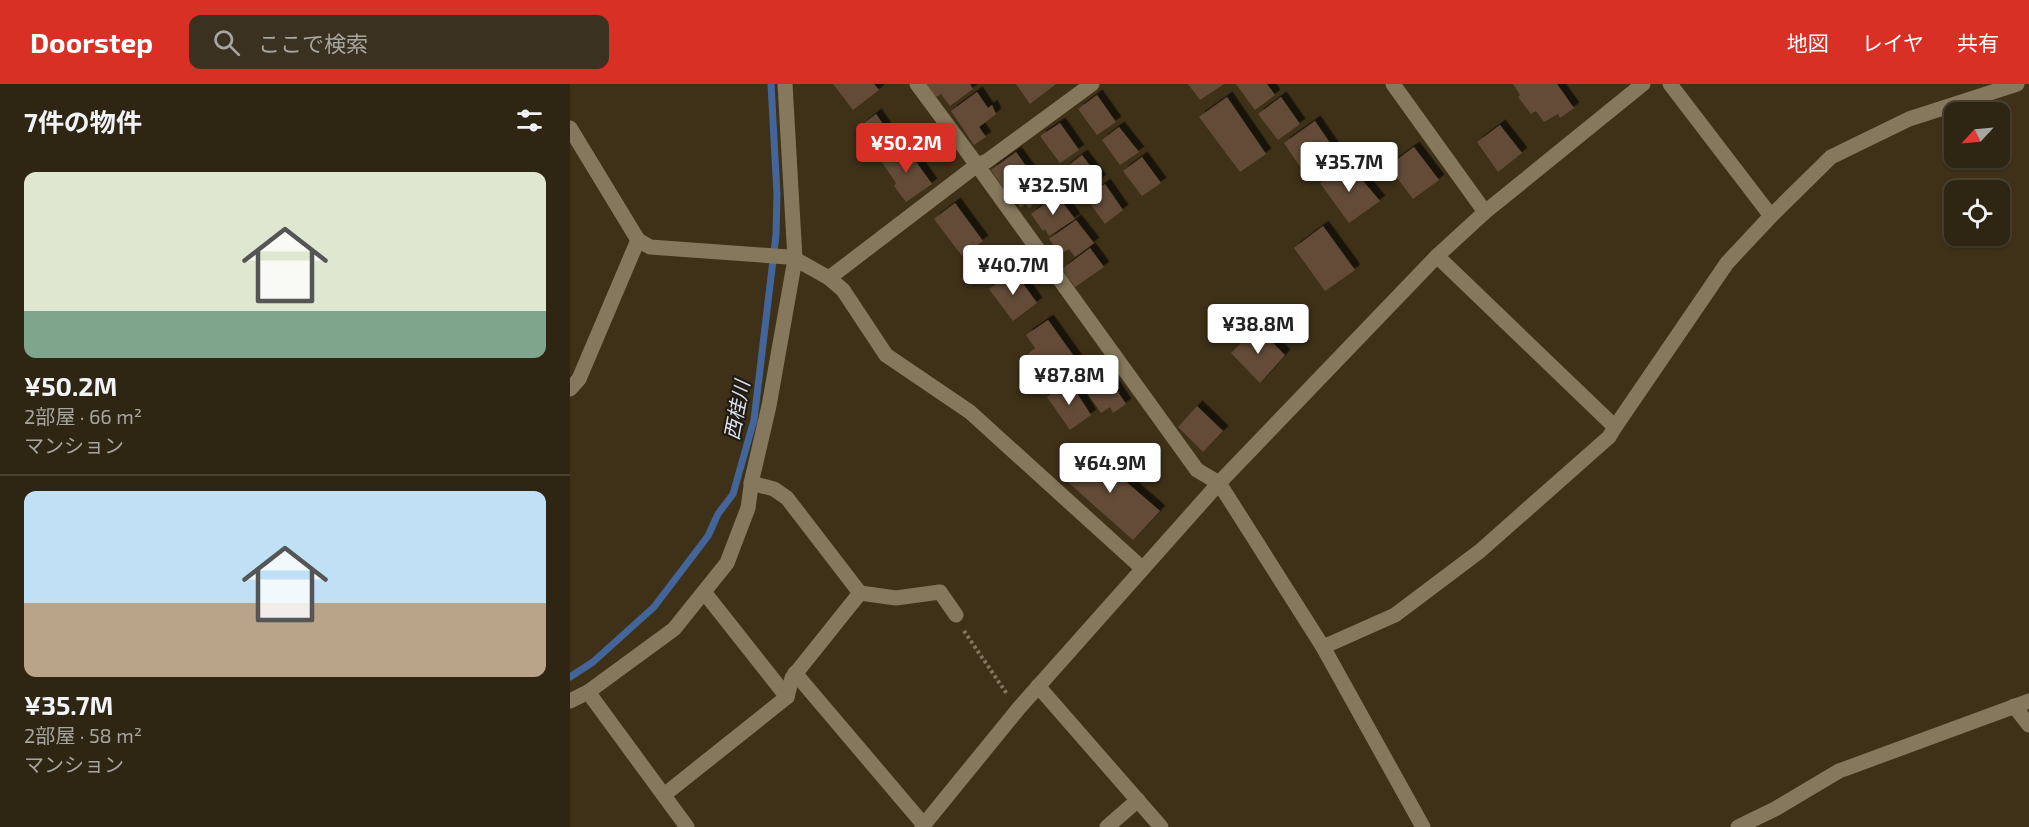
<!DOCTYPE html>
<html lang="ja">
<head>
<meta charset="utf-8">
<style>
	:root { --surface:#2e2512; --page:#3a3120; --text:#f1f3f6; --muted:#a7a59f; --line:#494232; --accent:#d93025 }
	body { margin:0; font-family:"Exo 2","Noto Sans JP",sans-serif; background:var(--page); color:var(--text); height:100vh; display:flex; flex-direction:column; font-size:22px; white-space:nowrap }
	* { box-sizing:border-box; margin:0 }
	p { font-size:20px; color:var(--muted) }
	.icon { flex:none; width:33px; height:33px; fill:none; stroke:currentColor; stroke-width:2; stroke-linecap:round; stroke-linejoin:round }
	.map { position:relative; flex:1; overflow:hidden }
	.drawer { display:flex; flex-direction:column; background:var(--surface); width:570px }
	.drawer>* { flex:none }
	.needle { width:39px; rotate:244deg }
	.fabs { position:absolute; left:1374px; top:18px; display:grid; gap:12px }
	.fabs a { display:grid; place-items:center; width:66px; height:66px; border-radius:12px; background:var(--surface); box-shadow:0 2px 4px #0004,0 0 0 2px var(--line); font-size:30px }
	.price { position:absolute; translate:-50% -51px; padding:0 14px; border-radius:6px; background:#fff; color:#222; font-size:20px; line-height:39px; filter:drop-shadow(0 2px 3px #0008) }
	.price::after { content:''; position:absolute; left:50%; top:36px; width:18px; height:14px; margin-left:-9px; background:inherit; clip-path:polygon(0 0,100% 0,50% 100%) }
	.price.current { background:var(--accent); color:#fff }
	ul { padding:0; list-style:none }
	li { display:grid; align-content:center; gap:12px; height:318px; padding:0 24px }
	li+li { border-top:2px solid var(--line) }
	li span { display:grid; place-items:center; height:186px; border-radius:12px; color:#555 }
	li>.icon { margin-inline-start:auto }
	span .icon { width:108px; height:108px; fill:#fffc; stroke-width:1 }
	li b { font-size:26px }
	h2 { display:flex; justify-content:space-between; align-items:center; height:72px; padding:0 24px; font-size:26px }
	header { display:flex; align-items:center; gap:36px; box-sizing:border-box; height:84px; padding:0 30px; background:var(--accent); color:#fff }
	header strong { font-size:28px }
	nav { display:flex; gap:33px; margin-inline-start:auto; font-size:21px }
	.search { width:420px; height:54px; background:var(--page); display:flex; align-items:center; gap:15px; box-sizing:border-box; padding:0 21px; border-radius:12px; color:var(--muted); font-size:22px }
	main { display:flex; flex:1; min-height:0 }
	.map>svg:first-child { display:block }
</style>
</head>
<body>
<header>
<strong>Doorstep</strong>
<div class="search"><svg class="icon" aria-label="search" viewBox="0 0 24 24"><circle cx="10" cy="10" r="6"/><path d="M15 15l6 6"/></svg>ここで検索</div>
<nav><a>地図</a><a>レイヤ</a><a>共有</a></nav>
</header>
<main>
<section class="drawer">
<h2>7件の物件<svg class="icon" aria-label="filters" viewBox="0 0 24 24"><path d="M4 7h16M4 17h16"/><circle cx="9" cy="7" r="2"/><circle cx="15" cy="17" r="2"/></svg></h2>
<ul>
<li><span style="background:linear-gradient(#dfe7d0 75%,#7fa58c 0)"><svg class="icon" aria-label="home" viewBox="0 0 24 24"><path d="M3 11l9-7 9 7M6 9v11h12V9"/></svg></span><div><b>¥50.2M</b><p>2部屋 · 66 m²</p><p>マンション</p></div></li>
<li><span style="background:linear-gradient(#bfe0f5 60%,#b9a48a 0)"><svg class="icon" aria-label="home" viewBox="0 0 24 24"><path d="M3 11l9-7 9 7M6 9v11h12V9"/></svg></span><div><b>¥35.7M</b><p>2部屋 · 58 m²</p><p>マンション</p></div></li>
</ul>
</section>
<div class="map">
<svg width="1459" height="743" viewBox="0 0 1459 743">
	<defs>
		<filter id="shadow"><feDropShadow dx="5.5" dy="-5.5" stdDeviation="0" flood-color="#0009"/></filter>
	</defs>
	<rect width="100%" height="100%" fill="#3e3118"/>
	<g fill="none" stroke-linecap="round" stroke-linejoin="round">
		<path stroke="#44659a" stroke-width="7" d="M0,593L23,578L84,523L138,452L148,430L163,410L184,336L206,151L207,110L201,0"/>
	</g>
	<g fill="#634c39" filter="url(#shadow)">
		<path d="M263,0H304L309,6L283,26Z"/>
		<path d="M356,0H400L403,5L380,22L371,10L366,13Z"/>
		<path d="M446,0H486L460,20Z"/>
		<path d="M618,0H654L630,16Z"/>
		<path d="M666,0H697L705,11L685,26Z"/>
		<path d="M943,0H987L1004,24L990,34L988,30L974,38L966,27L961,30L948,13L950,11Z"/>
		<path d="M407,8L418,24L422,21L426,30L409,43L416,53L404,61L381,27Z"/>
		<path d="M527,11L546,38L527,51L508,25Z"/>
		<path d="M657,13L696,70L670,88L629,33Z"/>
		<path d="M711,13L730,40L708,56L688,30Z"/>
		<path d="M306,30L324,56L311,66L292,41Z"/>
		<path d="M745,37L769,72L737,93L714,59Z"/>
		<path d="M490,39L509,66L490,79L470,52Z"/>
		<path d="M930,41L952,69L928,88L907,58Z"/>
		<path d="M549,43L569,68L550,81L532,56Z"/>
		<path d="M334,61L362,100L336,118L324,102L326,99L311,77Z"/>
		<path d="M844,63L869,96L843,115L818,82Z"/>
		<path d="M446,68L461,89L436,108L421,86Z"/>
		<path d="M512,71L531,96L513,110L494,85Z"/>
		<path d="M572,73L591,99L572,112L553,87Z"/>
		<path d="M777,78L810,117L779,139L750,99Z"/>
		<path d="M466,87L479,107L459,124L455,120L451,124L441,109Z"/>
		<path d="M535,100L553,126L535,140L516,114Z"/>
		<path d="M487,111L505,135L479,152L475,145L473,147L461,130Z"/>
		<path d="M385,119L413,157L392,172L364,135Z"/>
		<path d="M506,136L524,159L505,173L499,165L491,170L479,155Z"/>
		<path d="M753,142L785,186L755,207L724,164Z"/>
		<path d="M520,164L534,183L505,203L492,185Z"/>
		<path d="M444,187L467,219L443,237L419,205Z"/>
		<path d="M478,236L511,282L486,299L477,286L474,287L471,284L468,285L458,270L465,264L456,251Z"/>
		<path d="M687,243L715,271L690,299L661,269Z"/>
		<path d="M530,288L535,295L538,293L556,320L543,329L540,323L531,329L517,309L520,307L515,299Z"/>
		<path d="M499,297L521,331L500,346L477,313Z"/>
		<path d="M627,322L653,347L633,368L608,343Z"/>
		<path d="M517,364L590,427L563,456L491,392Z"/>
	</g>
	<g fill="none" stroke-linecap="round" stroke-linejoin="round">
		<path stroke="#817662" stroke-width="4" stroke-dasharray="3 3" stroke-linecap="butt" d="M394,547L437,610"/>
		<g stroke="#86785d" stroke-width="15">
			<path d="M347,0L407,81L627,386L649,399L753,563L853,743"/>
			<path d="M823,0L915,128"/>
			<path d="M1100,0L1201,132"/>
			<path d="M0,44L68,156L80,163L218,173L225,175L259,194L407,81L417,77L522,0"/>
			<path d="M259,194L273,206L316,271L400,328L572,484"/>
			<path d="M0,305L9,295L68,156"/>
			<path d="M1045,343L1157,179L1201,132L1261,73L1339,35L1447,0"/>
			<path d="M181,399L204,405L217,414L290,509L326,514L370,508L386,531"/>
			<path d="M134,508L217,613"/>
			<path d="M753,563L825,531L910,467L1039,353L1045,343L867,172"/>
			<path d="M225,589L354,741"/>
			<path d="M468,602L591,743"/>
			<path d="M18,608L117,743"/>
			<path d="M0,617L18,608L104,545L157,479L178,424L182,395L199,322L225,175L215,0"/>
			<path d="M1444,622L1459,641"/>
			<path d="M94,711L217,613L222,594L290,509"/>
			<path d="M352,743L449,624L649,399L867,172L915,128L1073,0"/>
			<path d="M537,743L568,716"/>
			<path d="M1168,743L1205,725L1269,687L1459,617"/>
		</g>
	</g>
	<g text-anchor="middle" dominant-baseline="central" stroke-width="4.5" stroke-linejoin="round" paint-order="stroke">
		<g font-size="20" font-style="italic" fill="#d8e2f3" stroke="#201a0f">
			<text transform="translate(166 326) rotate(-79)">西桂川</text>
		</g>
	</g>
</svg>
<div class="fabs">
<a><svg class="needle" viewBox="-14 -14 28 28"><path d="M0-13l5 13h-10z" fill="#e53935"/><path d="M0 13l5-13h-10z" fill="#a7a59f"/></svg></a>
<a><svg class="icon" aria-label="locate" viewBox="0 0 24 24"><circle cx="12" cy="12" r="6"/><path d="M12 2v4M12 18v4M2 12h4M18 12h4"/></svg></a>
</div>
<b class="price current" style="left:336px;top:90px">¥50.2M</b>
<b class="price" style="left:779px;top:109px">¥35.7M</b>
<b class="price" style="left:483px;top:132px">¥32.5M</b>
<b class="price" style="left:443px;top:212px">¥40.7M</b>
<b class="price" style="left:688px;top:271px">¥38.8M</b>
<b class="price" style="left:499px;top:322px">¥87.8M</b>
<b class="price" style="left:540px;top:410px">¥64.9M</b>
</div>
</main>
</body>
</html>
